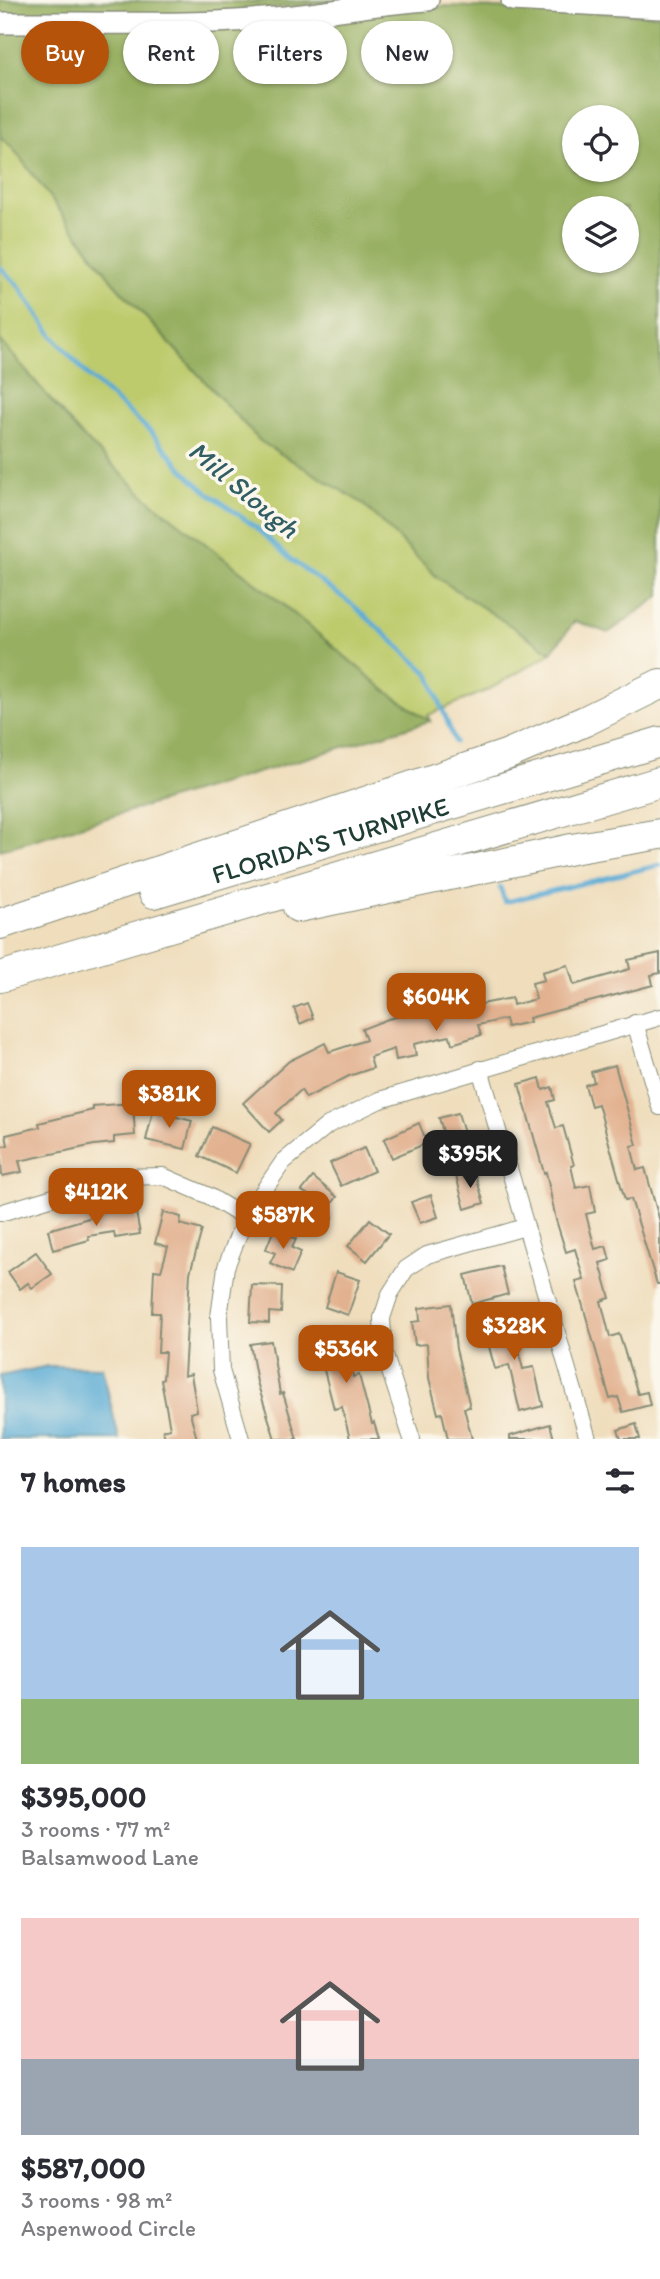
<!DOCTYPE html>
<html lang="en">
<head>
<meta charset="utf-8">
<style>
	:root { --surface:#fff; --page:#f7f7f7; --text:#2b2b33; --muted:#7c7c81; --accent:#b45309 }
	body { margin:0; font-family:Itim,sans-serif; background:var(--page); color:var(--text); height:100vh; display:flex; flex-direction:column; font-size:26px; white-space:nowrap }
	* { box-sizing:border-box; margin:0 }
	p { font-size:23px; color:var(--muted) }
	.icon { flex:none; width:38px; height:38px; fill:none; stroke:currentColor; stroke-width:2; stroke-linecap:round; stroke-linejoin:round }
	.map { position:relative; height:1439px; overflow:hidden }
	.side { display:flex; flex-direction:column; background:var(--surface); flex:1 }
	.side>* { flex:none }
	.hud { position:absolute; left:21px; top:21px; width:620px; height:63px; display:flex; gap:14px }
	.tools { position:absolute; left:562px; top:105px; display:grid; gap:14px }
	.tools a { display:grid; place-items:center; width:77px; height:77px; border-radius:50%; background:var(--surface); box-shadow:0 2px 5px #0004; font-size:35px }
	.price { position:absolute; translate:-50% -60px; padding:0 16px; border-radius:14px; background:var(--accent); color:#fff; font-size:23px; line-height:46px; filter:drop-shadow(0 2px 4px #0008) }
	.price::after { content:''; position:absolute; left:50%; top:42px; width:21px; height:16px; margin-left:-10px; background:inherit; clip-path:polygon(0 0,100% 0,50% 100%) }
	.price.current { background:#222; color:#fff }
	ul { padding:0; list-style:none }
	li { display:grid; align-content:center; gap:14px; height:371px; padding:0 21px }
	li span { display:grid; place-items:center; height:217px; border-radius:0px; color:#555 }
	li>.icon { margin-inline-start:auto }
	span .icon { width:126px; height:126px; fill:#fffc; stroke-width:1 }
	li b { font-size:30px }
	h2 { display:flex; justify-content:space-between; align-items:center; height:84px; padding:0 21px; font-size:30px }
	.tag { padding:0 24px; border-radius:32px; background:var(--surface); box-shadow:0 2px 5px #0004; font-size:24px; line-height:63px }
	.tag.current { background:var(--accent); color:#fff }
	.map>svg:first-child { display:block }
</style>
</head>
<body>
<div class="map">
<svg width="660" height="1439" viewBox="0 0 660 1439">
	<rect width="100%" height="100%" fill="#fbf7ec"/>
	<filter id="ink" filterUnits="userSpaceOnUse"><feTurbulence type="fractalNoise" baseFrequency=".0143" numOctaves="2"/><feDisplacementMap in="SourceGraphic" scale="14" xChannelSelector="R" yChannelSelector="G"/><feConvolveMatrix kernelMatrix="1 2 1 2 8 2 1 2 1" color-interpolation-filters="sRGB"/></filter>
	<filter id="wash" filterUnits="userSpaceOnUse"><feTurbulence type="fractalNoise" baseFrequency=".00686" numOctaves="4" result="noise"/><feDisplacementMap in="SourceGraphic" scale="28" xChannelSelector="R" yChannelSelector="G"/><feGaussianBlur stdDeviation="1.57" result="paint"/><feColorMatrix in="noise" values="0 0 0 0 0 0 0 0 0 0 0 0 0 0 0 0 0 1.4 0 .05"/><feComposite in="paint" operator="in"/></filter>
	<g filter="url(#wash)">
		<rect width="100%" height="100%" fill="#efddbb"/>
		<path fill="#bdcb6c" stroke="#6e8450" stroke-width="2" d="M0,136L12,147L114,283L260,441L362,503L438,578L551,652L548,655L488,690L428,715L430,721L385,690L280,602L148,499L78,432L0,340Z"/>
		<g fill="#96af60" stroke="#5a764a" stroke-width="2" fill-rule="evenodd">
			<path d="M0,0L238,2L354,0L216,14L0,15Z"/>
			<path d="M450,6L660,15V596L608,633L575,621L551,652L438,578L362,503L260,441L114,283L12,147L0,136V30ZM574,117H626V170H574ZM574,208H626V261H574Z"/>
			<path d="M0,340L78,432L148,499L280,602L385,690L430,721L0,850Z"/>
		</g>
		<path fill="#59aad4" stroke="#3c7484" stroke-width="2" d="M48,1366L102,1367L119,1439H0V1376Z"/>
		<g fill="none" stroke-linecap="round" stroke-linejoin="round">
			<g stroke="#59aad4" stroke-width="4.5">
				<path d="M0,267L18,285L52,335L88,376L151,432L187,474L206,491L257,528L289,558L353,605L429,674L455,742"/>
				<path d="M500,887L505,902L660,865"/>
			</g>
		</g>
		<g id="blocks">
			<g fill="#e2b18f">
				<path d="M660,953V973L651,975L653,985L529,1018L530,1022L507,1027L505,1019L478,1025L481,1035L452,1044L450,1036L414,1044L416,1056L396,1060L394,1049L370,1057L373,1068L349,1076L306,1098L301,1090L276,1113L282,1120L269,1132L243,1103L289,1061L325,1043L329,1052L366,1040L362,1029L388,1019L428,1010L429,1013L469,999L472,1006L512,998L513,1005L536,999L532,983L544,980L542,972L568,965L574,985L630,969L628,960Z"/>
				<path d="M307,1003L313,1018L300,1024L294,1008Z"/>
				<path d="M615,1065L637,1145L631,1146L637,1170L645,1168L660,1222V1284H657L631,1199L625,1200L598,1104L591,1106L585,1085L594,1082L591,1072Z"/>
				<path d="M540,1078L543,1090L552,1087L555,1100L548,1102L556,1128L563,1126L574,1165L571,1166L576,1188L590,1185L595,1212L586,1214L595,1249L606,1246L610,1260L600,1263L610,1298L601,1301L610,1337L619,1334L638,1394L647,1392L650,1405L623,1412L618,1397L610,1399L576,1282L584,1280L575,1249L566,1252L556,1220L546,1172L544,1173L519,1084Z"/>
				<path d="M133,1103L135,1135L114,1137V1143L94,1145L19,1161L22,1172L2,1176L0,1147L8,1145L6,1135L40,1127L39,1123L93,1110L92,1106Z"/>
				<path d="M153,1111L192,1121L185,1149L146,1140Z"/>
				<path d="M458,1113L468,1146L449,1152L439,1118Z"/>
				<path d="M419,1123L427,1143L392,1158L384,1139Z"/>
				<path d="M212,1127L250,1144L236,1173L199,1156Z"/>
				<path d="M364,1148L374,1171L341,1186L330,1163Z"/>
				<path d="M474,1171L484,1203L465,1209L456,1176Z"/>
				<path d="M313,1177L337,1197L326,1211L333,1217L318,1235L294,1216L310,1196L302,1191Z"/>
				<path d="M431,1195L438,1217L420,1223L411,1202Z"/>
				<path d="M135,1207L140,1234L115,1238L114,1232L88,1236L89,1240L53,1250L48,1230L99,1215V1212Z"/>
				<path d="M163,1212L181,1217L180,1224L202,1230L190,1273L184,1376L191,1374L197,1411L190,1413L197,1439H165L163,1430L170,1428L161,1380L163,1379L165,1352H158L160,1313H152L154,1270L161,1271L168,1247L155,1243Z"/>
				<path d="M370,1219L389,1234L367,1261L348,1246Z"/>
				<path d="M274,1229L296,1239L292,1248L301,1252L292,1273L270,1263L275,1253L266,1249Z"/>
				<path d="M36,1252L52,1274L32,1288L28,1283L20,1289L8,1272Z"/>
				<path d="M501,1266L508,1294L472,1304L465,1275Z"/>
				<path d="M336,1272L360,1280L348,1315L325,1307Z"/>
				<path d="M252,1285L282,1286L281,1313L269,1312V1323L250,1322Z"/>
				<path d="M451,1304L456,1349L470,1407L464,1408L472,1439H448L442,1413L438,1414L429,1378L427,1344L415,1345L412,1322L420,1321L419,1308Z"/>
				<path d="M520,1319L525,1338L516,1341L523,1369L534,1367L543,1406L520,1412L509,1365L495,1369L484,1328Z"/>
				<path d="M348,1327L353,1377L359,1375L372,1424L374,1423L379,1439H350L342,1407L334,1409L323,1366L320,1341L329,1340L328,1329Z"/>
				<path d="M271,1341L280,1394L283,1393L297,1439H275L257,1382L250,1344Z"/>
				<path d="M550,1424L554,1439H510V1436Z"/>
				<path d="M636,1424L640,1439H621L618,1430Z"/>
			</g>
		</g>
	</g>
	<g filter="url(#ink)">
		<use href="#blocks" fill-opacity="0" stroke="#878d78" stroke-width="2"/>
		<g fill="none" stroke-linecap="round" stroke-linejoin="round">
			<defs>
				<g id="minor">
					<path d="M635,1023L660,1107"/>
					<path d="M480,1069L588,1439"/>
					<path d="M0,1213L121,1177L163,1176L209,1196L245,1218"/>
					<path d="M241,1439L221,1370L219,1317L226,1267L245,1218L283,1162L328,1125L380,1100L660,1017"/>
					<path d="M412,1439L384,1353L382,1318L390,1294L406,1269L427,1255L525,1227"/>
				</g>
				<g id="tertiary">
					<path d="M512,0L660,8"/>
					<path d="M0,23C94,22 191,27 285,17C333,12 380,3 428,0"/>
				</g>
				<g id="motorway">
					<path id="s1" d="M154,893L660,742"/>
					<path d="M298,907L572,849L660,834"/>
					<path d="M0,924L506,755L585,721L660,684"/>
					<path d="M0,977L660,782"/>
				</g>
			</defs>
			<use href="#minor" stroke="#878d78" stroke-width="18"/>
			<use href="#tertiary" stroke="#878d78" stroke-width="24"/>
			<use href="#motorway" stroke="#878d78" stroke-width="32"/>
			<use href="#minor" stroke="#fff" stroke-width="16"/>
			<use href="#tertiary" stroke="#fff" stroke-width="21"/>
			<use href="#motorway" stroke="#fff" stroke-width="30"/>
		</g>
	</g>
	<g text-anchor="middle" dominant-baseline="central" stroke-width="7" stroke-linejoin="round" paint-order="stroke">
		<g font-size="26" fill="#1f3d34" stroke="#fbf7ec">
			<text stroke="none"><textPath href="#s1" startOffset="184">FLORIDA'S TURNPIKE</textPath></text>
		</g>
		<g font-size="28" font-style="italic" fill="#305e64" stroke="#fbf7ec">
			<text transform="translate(244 489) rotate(40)">Mill Slough</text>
		</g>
	</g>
</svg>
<div class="tools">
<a><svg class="icon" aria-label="locate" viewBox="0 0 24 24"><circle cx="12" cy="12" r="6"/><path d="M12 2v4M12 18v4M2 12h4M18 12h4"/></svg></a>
<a><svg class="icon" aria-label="layers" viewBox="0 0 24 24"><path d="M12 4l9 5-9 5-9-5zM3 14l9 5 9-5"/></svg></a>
</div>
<b class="price" style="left:436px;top:1033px">$604K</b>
<b class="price" style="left:169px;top:1130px">$381K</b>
<b class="price current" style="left:470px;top:1190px">$395K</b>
<b class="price" style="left:96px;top:1228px">$412K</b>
<b class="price" style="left:283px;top:1251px">$587K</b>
<b class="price" style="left:514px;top:1362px">$328K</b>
<b class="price" style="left:346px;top:1385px">$536K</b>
<div class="hud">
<a class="tag current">Buy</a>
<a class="tag">Rent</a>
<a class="tag">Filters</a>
<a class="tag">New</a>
</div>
</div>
<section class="side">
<h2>7 homes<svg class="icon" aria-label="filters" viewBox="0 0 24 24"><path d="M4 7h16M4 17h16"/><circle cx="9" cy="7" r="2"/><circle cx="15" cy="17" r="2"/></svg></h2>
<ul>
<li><span style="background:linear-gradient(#a9c7e8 70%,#8fb573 0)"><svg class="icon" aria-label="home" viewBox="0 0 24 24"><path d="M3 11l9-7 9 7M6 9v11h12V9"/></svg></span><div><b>$395,000</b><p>3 rooms · 77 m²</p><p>Balsamwood Lane</p></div></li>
<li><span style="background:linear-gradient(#f6c9c9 65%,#9aa5b1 0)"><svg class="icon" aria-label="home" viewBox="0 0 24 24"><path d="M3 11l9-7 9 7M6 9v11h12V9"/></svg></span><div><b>$587,000</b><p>3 rooms · 98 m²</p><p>Aspenwood Circle</p></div></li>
</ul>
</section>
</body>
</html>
